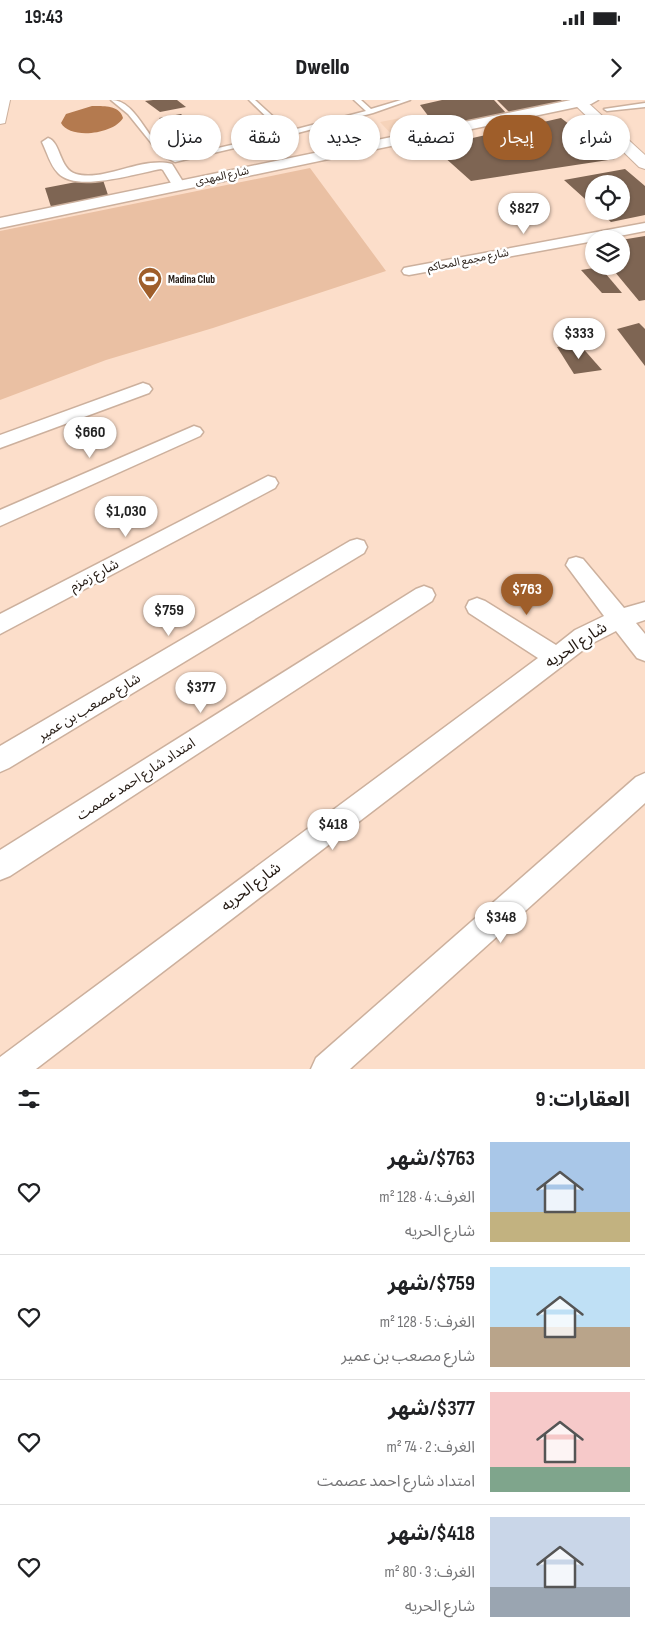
<!DOCTYPE html>
<html lang="ar">
<head>
<meta charset="utf-8">
<style>
	:root { --surface:#fff; --page:#f2f2f2; --text:#202124; --muted:#757577; --line:#e0e0e0; --accent:#9f5e2a }
	body { margin:0; font-family:"Sofia Sans Condensed","Noto Sans Arabic",sans-serif; background:var(--page); color:var(--text); direction:rtl; height:100vh; display:flex; flex-direction:column; font-size:19px; white-space:nowrap }
	* { box-sizing:border-box; margin:0 }
	p { font-size:16px; color:var(--muted) }
	.icon { flex:none; width:28px; height:28px; fill:none; stroke:currentColor; stroke-width:2; stroke-linecap:round; stroke-linejoin:round }
	.map { position:relative; height:969px; overflow:hidden; direction:ltr }
	.side { display:flex; flex-direction:column; background:var(--surface); flex:1 }
	.side>* { flex:none }
	.banner { position:absolute; left:15px; top:15px; width:615px; height:45px; direction:rtl; display:flex; gap:10px }
	.buttons { position:absolute; left:585px; top:75px; display:grid; gap:10px }
	.buttons a { display:grid; place-items:center; width:45px; height:45px; border-radius:50%; background:var(--surface); box-shadow:0 1px 4px #0004; font-size:25px }
	.price { position:absolute; translate:-50% -42px; padding:0 11px; border-radius:18px; background:#fff; color:#222; font-size:16px; line-height:32px; filter:drop-shadow(0 1px 2px #0008) }
	.price::after { content:''; position:absolute; left:50%; top:30px; width:15px; height:11px; margin-left:-8px; background:inherit; clip-path:polygon(0 0,100% 0,50% 100%) }
	.price.on { background:var(--accent); color:#fff }
	ul { padding:0; list-style:none }
	li { display:flex; align-items:center; gap:15px; height:125px; padding:0 15px }
	li+li { border-top:1px solid var(--line) }
	li span { display:grid; place-items:center; flex:none; width:140px; height:100px; border-radius:0px; color:#555 }
	li>.icon { margin-inline-start:auto }
	span .icon { width:60px; height:60px; fill:#fffc; stroke-width:1 }
	li b { font-size:21px }
	h2 { display:flex; justify-content:space-between; align-items:center; height:60px; padding:0 15px; font-size:21px }
	.chip { padding:0 18px; border-radius:22px; background:var(--surface); box-shadow:0 1px 4px #0004; font-size:18px; line-height:45px }
	.chip.on { background:var(--accent); color:#fff }
	.status { display:flex; justify-content:space-between; align-items:center; height:35px; padding:0 25px; background:var(--surface); direction:ltr }
	.status svg { height:14px; fill:currentColor }
	header { display:flex; justify-content:space-between; align-items:center; height:65px; padding:0 15px; background:var(--surface); font-size:22px; font-weight:800 }
	.map>svg:first-child { display:block }
</style>
</head>
<body>
<div class="status"><b>19:43</b><svg viewBox="0 0 49 12"><path d="M0 12V9h3v3zM5 12V6h3v6zM10 12V3h3v9zM15 12V0h3v12zM26 1h20v11H26zM47 4h2v5h-2z"/></svg></div>
<header><svg class="icon" aria-label="forward" viewBox="0 0 24 24"><path d="M9 5l7 7-7 7"/></svg>Dwello<svg class="icon" aria-label="search" viewBox="0 0 24 24"><circle cx="10" cy="10" r="6"/><path d="M15 15l6 6"/></svg></header>
<div class="map">
<svg width="645" height="969" viewBox="0 0 645 969">
	<rect width="100%" height="100%" fill="#fcdeca"/>
	<path fill="#f6d3ba" d="M411,16L427,32L396,39L380,22Z"/>
	<path fill="#eac0a3" d="M310,68L386,171L213,228L106,260L0,300V131Z"/>
	<path fill="#b47a4f" d="M92,6C103,6 120,5 123,18C114,34 70,40 61,23L66,14Z"/>
	<g fill="#7e6553">
		<path d="M153,0H177L186,7L160,12L145,1Z"/>
		<path d="M442,0H494L507,14L438,29L420,5Z"/>
		<path d="M497,0H561L563,2L510,13Z"/>
		<path d="M181,14L200,33L176,37L159,18Z"/>
		<path d="M561,18L615,59L471,81L433,47Z"/>
		<path d="M625,69L645,86V115L611,122L599,111H621V84H594V107L564,80Z"/>
		<path d="M102,77L109,98L52,110L45,88Z"/>
		<path d="M645,136V200L639,201L610,166H621V140Z"/>
		<path d="M600,167L622,193H602L581,170Z"/>
		<path d="M639,223L645,229V266L617,229Z"/>
		<path d="M580,245L602,270L574,274L557,247Z"/>
	</g>
	<g fill="none" stroke-linecap="round" stroke-linejoin="round">
		<defs>
			<g id="service">
				<path d="M111,0C139,0 149,49 175,58L283,33L249,0H255L289,31L366,11L354,0H361L371,9L401,0H410L373,13L290,35L175,62L161,55L128,14Z"/>
				<path d="M645,3V7L607,11L604,9Z"/>
			</g>
			<g id="minor">
				<path d="M48,38C61,42 59,69 76,74C104,82 142,56 172,64L185,85L184,88H174L163,70L161,69C137,73 76,93 58,73C50,65 47,52 42,42Z"/>
				<path d="M645,123V131L604,139H594V141L409,175L404,174L402,171L404,168L409,167Z"/>
				<path d="M143,283L149,285L152,289L149,293L0,348V335Z"/>
				<path d="M194,326L200,328L203,332L200,336L0,426V410Z"/>
				<path d="M268,376L275,378L278,383L275,388L0,534V514Z"/>
				<path d="M357,439L364,441L367,447L364,453L9,668L0,672V646L350,441Z"/>
				<path d="M576,457L583,459L624,508L645,502V520L636,523L645,534V561L637,558L616,531L591,544L36,969H0V957L538,558L469,513L466,507L469,501L477,498L485,501L556,545L575,530L604,516L566,465L569,459Z"/>
				<path d="M424,486L432,489L435,495L432,501L10,776L0,780V750L416,489Z"/>
				<path d="M645,673V703L350,969H311L316,958L636,677Z"/>
			</g>
			<path id="tertiary" d="M571,0H598L591,4L0,128V118Z"/>
			<path id="secondary" d="M0,0H10L5,23L0,24Z"/>
			<path id="primary" d="M570,0H585L645,55V69L639,67Z"/>
		</defs>
		<use href="#service" stroke="#ccb09d" stroke-width="3"/>
		<use href="#minor" stroke="#ccb09d" stroke-width="3"/>
		<use href="#tertiary" stroke="#ccb09d" stroke-width="3"/>
		<use href="#secondary" stroke="#ccb09d" stroke-width="2"/>
		<use href="#primary" stroke="#ccb09d" stroke-width="2"/>
		<use href="#service" fill="#fff" fill-rule="evenodd"/>
		<use href="#minor" fill="#fff" fill-rule="evenodd"/>
		<use href="#tertiary" fill="#fff" fill-rule="evenodd"/>
		<use href="#secondary" fill="#fff" fill-rule="evenodd"/>
		<use href="#primary" fill="#fff" fill-rule="evenodd"/>
	</g>
	<defs>
		<symbol id="stadium-pin" viewBox="-11 -11 22 30"><path d="M0 17L-7.5 6A9.5 9.5 0 1 1 7.5 6Z" fill="#9f5e2a" stroke="#fff"/><path d="M0-5a6.5 5 0 1 0 0 10a6.5 5 0 1 0 0-10ZM-3.5-1.8h7v3.6h-7Z" fill="#fff"/></symbol>
	</defs>
	<g fill-rule="evenodd">
		<use href="#stadium-pin" x="136" y="165" width="28" height="38"/>
	</g>
	<g text-anchor="middle" dominant-baseline="central" stroke-width="5" stroke-linejoin="round" paint-order="stroke">
		<g font-size="11" fill="#231912" stroke="#fff">
			<text transform="translate(222 76) rotate(-12)">شارع المهدى</text>
			<text transform="translate(468 160) rotate(-11)">شارع مجمع المحاكم</text>
		</g>
		<g font-size="11" font-weight="bold" fill="#231912" stroke="#fff" text-anchor="start">
			<text x="168" y="179">Madina Club</text>
		</g>
		<g font-size="14" fill="#231912" stroke="#fff">
			<text transform="translate(94 475) rotate(-28)">شارع زمزم</text>
			<text transform="translate(89 607) rotate(-31)">شارع مصعب بن عمير</text>
			<text transform="translate(136 679) rotate(-33)">امتداد شارع احمد عصمت</text>
		</g>
		<g font-size="16" fill="#231912" stroke="#fff">
			<text transform="translate(576 545) rotate(-33)">شارع الحريه</text>
			<text transform="translate(251 787) rotate(-37)">شارع الحريه</text>
		</g>
	</g>
</svg>
<div class="buttons">
<a><svg class="icon" aria-label="locate" viewBox="0 0 24 24"><circle cx="12" cy="12" r="6"/><path d="M12 2v4M12 18v4M2 12h4M18 12h4"/></svg></a>
<a><svg class="icon" aria-label="layers" viewBox="0 0 24 24"><path d="M12 4l9 5-9 5-9-5zM3 14l9 5 9-5"/></svg></a>
</div>
<b class="price" style="left:524px;top:135px">$827</b>
<b class="price" style="left:579px;top:260px">$333</b>
<b class="price" style="left:90px;top:359px">$660</b>
<b class="price" style="left:126px;top:438px">$1,030</b>
<b class="price on" style="left:527px;top:516px">$763</b>
<b class="price" style="left:169px;top:537px">$759</b>
<b class="price" style="left:201px;top:614px">$377</b>
<b class="price" style="left:333px;top:751px">$418</b>
<b class="price" style="left:501px;top:844px">$348</b>
<div class="banner">
<a class="chip">شراء</a>
<a class="chip on">إيجار</a>
<a class="chip">تصفية</a>
<a class="chip">جديد</a>
<a class="chip">شقة</a>
<a class="chip">منزل</a>
</div>
</div>
<section class="side">
<h2>العقارات: 9<svg class="icon" aria-label="filters" viewBox="0 0 24 24"><path d="M4 7h16M4 17h16"/><circle cx="9" cy="7" r="2"/><circle cx="15" cy="17" r="2"/></svg></h2>
<ul>
<li><span style="background:linear-gradient(#a9c7e8 70%,#c2b280 0)"><svg class="icon" aria-label="home" viewBox="0 0 24 24"><path d="M3 11l9-7 9 7M6 9v11h12V9"/></svg></span><div><b>$763/شهر</b><p>الغرف: 4 · 128 m²</p><p>شارع الحريه</p></div><svg class="icon" aria-label="heart" viewBox="0 0 24 24"><path d="M12 20l-8-8c-3-5 5-10 8-4 3-6 11-1 8 4z"/></svg></li>
<li><span style="background:linear-gradient(#bfe0f5 60%,#b9a48a 0)"><svg class="icon" aria-label="home" viewBox="0 0 24 24"><path d="M3 11l9-7 9 7M6 9v11h12V9"/></svg></span><div><b>$759/شهر</b><p>الغرف: 5 · 128 m²</p><p>شارع مصعب بن عمير</p></div><svg class="icon" aria-label="heart" viewBox="0 0 24 24"><path d="M12 20l-8-8c-3-5 5-10 8-4 3-6 11-1 8 4z"/></svg></li>
<li><span style="background:linear-gradient(#f6c9c9 75%,#7fa58c 0)"><svg class="icon" aria-label="home" viewBox="0 0 24 24"><path d="M3 11l9-7 9 7M6 9v11h12V9"/></svg></span><div><b>$377/شهر</b><p>الغرف: 2 · 74 m²</p><p>امتداد شارع احمد عصمت</p></div><svg class="icon" aria-label="heart" viewBox="0 0 24 24"><path d="M12 20l-8-8c-3-5 5-10 8-4 3-6 11-1 8 4z"/></svg></li>
<li><span style="background:linear-gradient(#c9d6e8 70%,#9aa5b1 0)"><svg class="icon" aria-label="home" viewBox="0 0 24 24"><path d="M3 11l9-7 9 7M6 9v11h12V9"/></svg></span><div><b>$418/شهر</b><p>الغرف: 3 · 80 m²</p><p>شارع الحريه</p></div><svg class="icon" aria-label="heart" viewBox="0 0 24 24"><path d="M12 20l-8-8c-3-5 5-10 8-4 3-6 11-1 8 4z"/></svg></li>
</ul>
</section>
</body>
</html>
